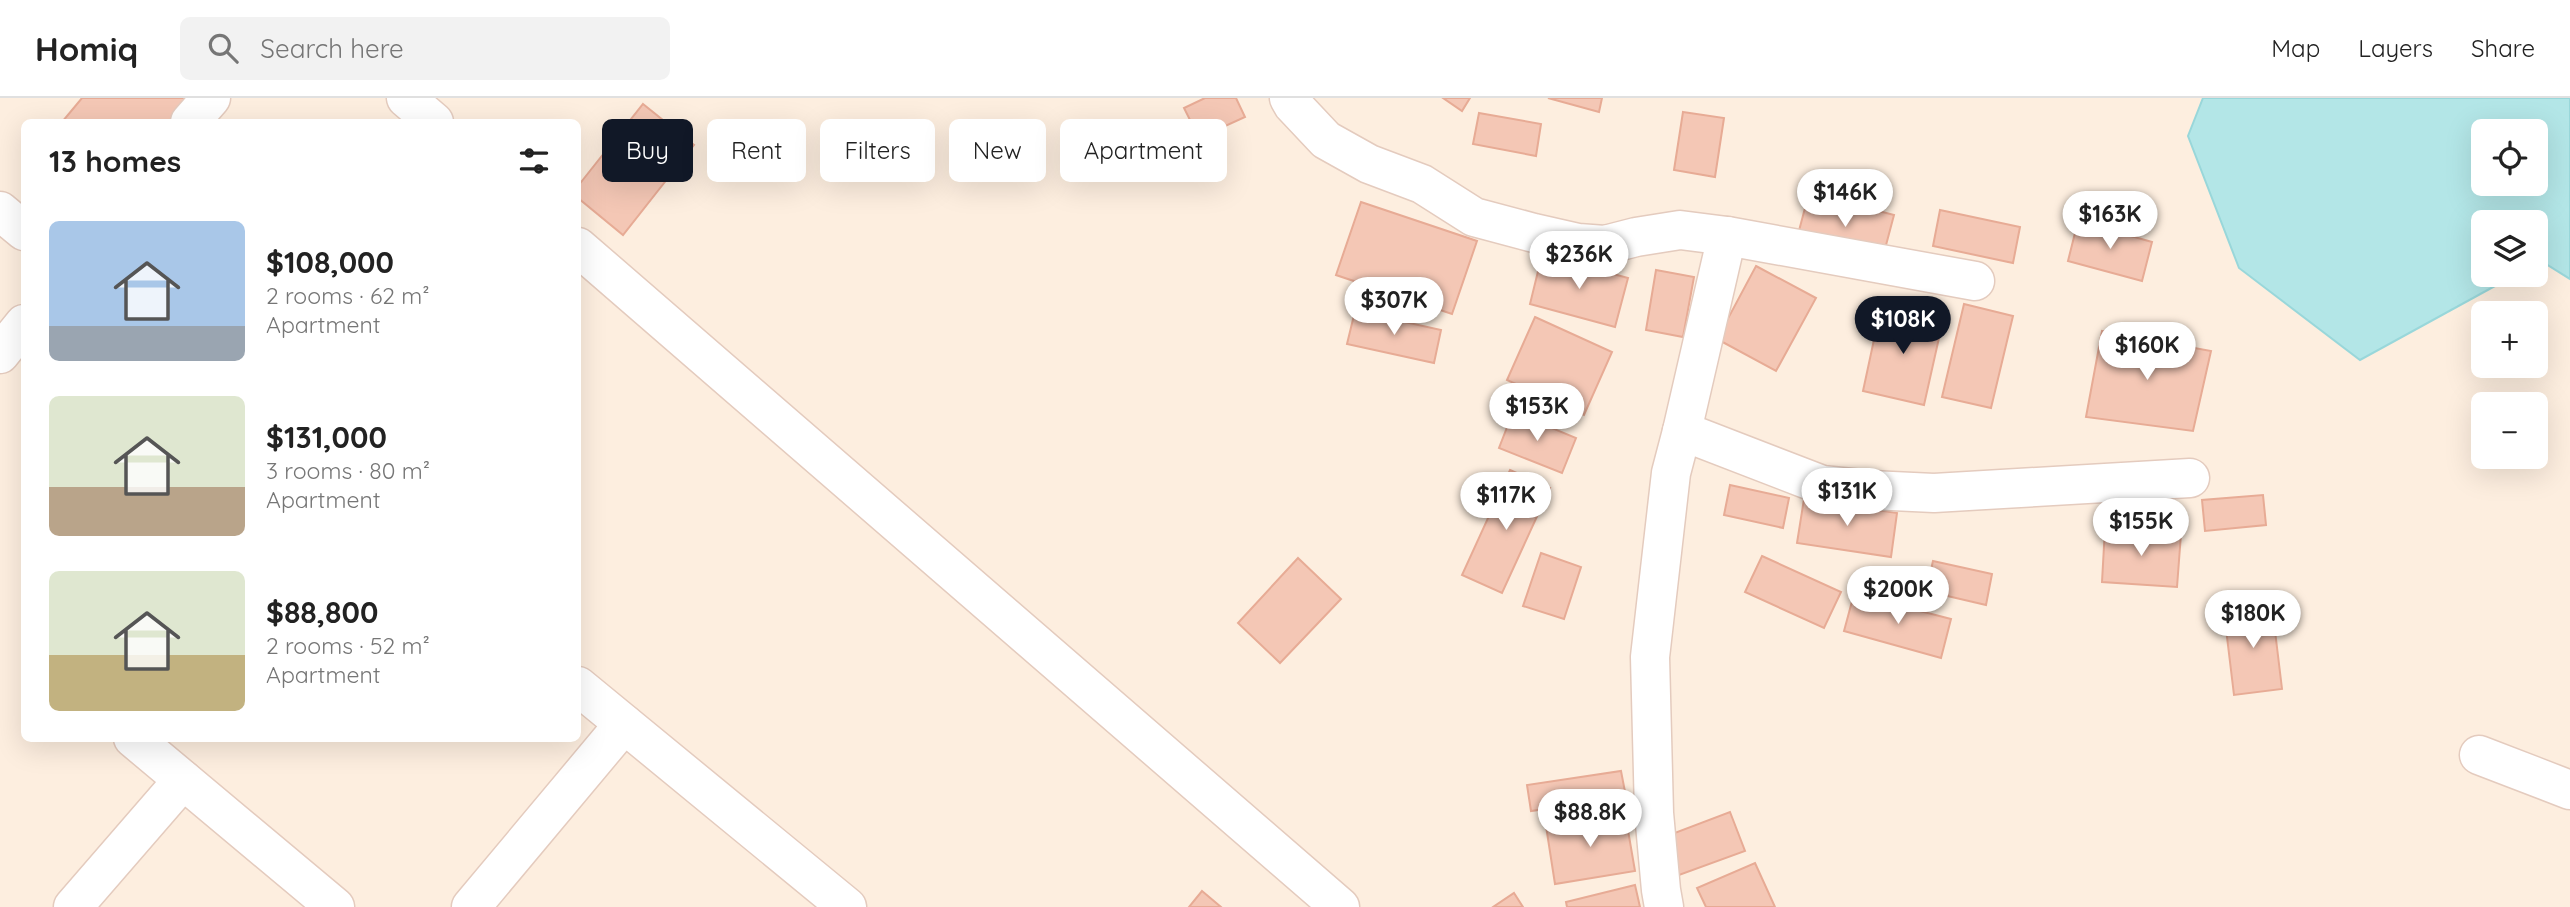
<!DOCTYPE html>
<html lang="en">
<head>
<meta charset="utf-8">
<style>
	:root { --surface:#fff; --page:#f2f2f2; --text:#222; --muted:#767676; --line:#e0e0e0; --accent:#111827 }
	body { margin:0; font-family:Quicksand,sans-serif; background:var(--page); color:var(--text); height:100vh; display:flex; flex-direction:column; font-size:26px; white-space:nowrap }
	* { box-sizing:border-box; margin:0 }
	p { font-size:23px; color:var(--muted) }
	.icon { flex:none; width:38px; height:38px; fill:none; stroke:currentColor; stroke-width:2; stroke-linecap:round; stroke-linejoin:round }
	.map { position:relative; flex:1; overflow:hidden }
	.details { position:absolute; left:21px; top:21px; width:560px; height:623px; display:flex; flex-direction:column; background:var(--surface); border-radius:10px; box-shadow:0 7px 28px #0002 }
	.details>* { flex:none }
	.banner { position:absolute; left:602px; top:21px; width:665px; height:63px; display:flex; gap:14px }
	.fabs { position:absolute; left:2471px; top:21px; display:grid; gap:14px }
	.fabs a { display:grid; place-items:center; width:77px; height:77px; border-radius:10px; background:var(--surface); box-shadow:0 7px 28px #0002; font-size:35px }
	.price { position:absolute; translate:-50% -60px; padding:0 16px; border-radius:24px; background:#fff; color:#222; font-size:23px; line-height:46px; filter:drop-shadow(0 2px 4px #0008) }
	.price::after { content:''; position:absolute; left:50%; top:42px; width:21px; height:16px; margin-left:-10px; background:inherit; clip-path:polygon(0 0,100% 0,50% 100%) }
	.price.selected { background:var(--accent); color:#fff }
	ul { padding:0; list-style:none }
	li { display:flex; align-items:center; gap:21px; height:175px; padding:0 28px }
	li span { display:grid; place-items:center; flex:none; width:196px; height:140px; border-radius:10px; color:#555 }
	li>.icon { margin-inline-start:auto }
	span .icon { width:84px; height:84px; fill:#fffc; stroke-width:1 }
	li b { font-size:30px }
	h2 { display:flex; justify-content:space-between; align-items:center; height:84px; padding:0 28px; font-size:30px }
	.chip { padding:0 24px; border-radius:10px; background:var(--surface); box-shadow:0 7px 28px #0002; font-size:24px; line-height:63px }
	.chip.selected { background:var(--accent); color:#fff }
	header { display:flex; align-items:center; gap:42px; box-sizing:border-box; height:98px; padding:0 35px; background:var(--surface); border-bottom:2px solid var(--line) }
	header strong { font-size:33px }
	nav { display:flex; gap:38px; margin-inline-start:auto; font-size:24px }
	.search { width:490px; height:63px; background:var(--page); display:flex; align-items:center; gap:18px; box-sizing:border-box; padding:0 24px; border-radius:10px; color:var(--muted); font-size:26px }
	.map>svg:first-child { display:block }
</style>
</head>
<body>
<header>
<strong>Homiq</strong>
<div class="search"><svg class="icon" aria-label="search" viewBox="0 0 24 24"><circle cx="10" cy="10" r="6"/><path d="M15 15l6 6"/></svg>Search here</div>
<nav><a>Map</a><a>Layers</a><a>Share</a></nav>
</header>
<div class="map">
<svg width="2570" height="809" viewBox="0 0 2570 809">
	<rect width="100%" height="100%" fill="#fdeedf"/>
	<path fill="#b3e6e7" stroke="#99d7da" stroke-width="2" fill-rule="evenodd" d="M2203,0H2570V181L2541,163L2536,166V124H2483V177H2515L2360,262L2239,170L2188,38ZM2483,33H2536V86H2483Z"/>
	<g fill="#f4c7b5" stroke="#e7ab95" stroke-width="2">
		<path d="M82,0H192L172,24H62Z"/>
		<path d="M1205,0H1236L1245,19L1199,40L1184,10Z"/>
		<path d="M1443,0H1470L1462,13Z"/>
		<path d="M1548,0H1602L1599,14Z"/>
		<path d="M643,6L694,47L623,137L578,100V88Z"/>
		<path d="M1683,14L1724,20L1715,79L1674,72Z"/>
		<path d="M1479,15L1541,26L1536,58L1473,46Z"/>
		<path d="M1809,95L1894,117L1881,166L1796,144Z"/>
		<path d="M1361,104L1477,143L1452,216L1336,177Z"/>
		<path d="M1940,112L2020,129L2013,165L1933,148Z"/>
		<path d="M2078,123L2152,144L2142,183L2068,163Z"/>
		<path d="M1542,157L1628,180L1615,229L1530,206Z"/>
		<path d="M1756,168L1816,200L1776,273L1717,241Z"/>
		<path d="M1656,172L1694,179L1683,239L1646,232Z"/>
		<path d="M1964,206L2013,218L1991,310L1942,299Z"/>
		<path d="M1881,209L1943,222L1924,307L1863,293Z"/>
		<path d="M1355,213L1441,232L1434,265L1347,246Z"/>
		<path d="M1535,219L1612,254L1584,317L1507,282Z"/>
		<path d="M2102,233L2211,253L2193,333L2086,319Z"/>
		<path d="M1513,314L1576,340L1562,375L1499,350Z"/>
		<path d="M1510,372L1550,390L1502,495L1462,477Z"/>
		<path d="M1730,387L1789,400L1783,430L1724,417Z"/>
		<path d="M2263,397L2266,427L2205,433L2202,402Z"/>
		<path d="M1804,401L1897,415L1891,459L1797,445Z"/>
		<path d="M2105,430L2181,436L2177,489L2102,484Z"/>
		<path d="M1541,455L1581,469L1564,521L1523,508Z"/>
		<path d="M1762,458L1841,494L1824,530L1745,494Z"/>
		<path d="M1298,460L1341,501L1280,565L1238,525Z"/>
		<path d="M1933,463L1992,476L1986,507L1926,493Z"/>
		<path d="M1854,496L1951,521L1941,560L1844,533Z"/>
		<path d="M2272,508L2282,591L2234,597L2224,514Z"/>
		<path d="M1621,673L1626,699L1531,713L1527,687Z"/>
		<path d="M1730,714L1745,753L1679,777L1664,739Z"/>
		<path d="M1625,715L1635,773L1555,786L1546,728Z"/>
		<path d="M1755,765L1775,809H1706L1697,790Z"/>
		<path d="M1635,787L1640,809H1567L1566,804Z"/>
		<path d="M1202,793L1221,809H1189Z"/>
		<path d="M1514,795L1523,809H1493Z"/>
	</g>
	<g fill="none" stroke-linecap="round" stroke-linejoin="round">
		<defs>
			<g id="street">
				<path d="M406,0L434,24"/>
				<path d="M1289,0L1293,7L1326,42L1369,66L1422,86L1474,119L1534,135L1578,145L1605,147L1636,139L1680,132L1727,138L1975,183"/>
				<path d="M190,24L211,0"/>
				<path d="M0,113L24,133"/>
				<path d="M578,149L1340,809"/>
				<path d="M0,256L24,226"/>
				<path d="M1682,333L1727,138"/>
				<path d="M578,588L847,809"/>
				<path d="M133,640L335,809"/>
				<path d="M2479,657L2570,692"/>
				<path d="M73,809L183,682"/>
				<path d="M471,809L624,626"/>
				<path d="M1664,809L1661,792L1654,715L1650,559L1671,375L1682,333L1822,387L1871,392L1934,395L2190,380"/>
			</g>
		</defs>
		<use href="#street" stroke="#e4cbbe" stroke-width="41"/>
		<use href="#street" stroke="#fff" stroke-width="38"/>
	</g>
</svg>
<div class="fabs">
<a><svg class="icon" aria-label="locate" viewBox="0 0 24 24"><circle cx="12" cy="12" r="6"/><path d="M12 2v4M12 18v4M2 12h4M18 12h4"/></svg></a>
<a><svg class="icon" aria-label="layers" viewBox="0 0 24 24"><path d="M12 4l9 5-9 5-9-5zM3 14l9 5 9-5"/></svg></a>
<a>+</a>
<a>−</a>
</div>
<b class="price" style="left:1845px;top:131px">$146K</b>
<b class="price" style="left:2110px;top:153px">$163K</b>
<b class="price" style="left:1579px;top:193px">$236K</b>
<b class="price" style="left:1394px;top:239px">$307K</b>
<b class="price selected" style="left:1903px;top:258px">$108K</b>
<b class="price" style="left:2147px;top:284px">$160K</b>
<b class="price" style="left:1537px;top:345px">$153K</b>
<b class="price" style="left:1847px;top:430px">$131K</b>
<b class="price" style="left:1506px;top:434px">$117K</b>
<b class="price" style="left:2141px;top:460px">$155K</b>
<b class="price" style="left:1898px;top:528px">$200K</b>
<b class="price" style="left:2253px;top:552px">$180K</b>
<b class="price" style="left:1590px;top:751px">$88.8K</b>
<div class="banner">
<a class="chip selected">Buy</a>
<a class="chip">Rent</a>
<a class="chip">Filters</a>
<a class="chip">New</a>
<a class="chip">Apartment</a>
</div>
<section class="details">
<h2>13 homes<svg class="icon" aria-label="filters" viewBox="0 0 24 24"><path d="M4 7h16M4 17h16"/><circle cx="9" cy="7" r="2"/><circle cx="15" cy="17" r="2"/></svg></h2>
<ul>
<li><span style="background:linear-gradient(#a9c7e8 75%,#9aa5b1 0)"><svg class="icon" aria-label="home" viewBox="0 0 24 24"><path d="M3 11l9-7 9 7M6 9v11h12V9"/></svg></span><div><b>$108,000</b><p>2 rooms · 62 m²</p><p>Apartment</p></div></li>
<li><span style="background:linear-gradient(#dfe7d0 65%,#b9a48a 0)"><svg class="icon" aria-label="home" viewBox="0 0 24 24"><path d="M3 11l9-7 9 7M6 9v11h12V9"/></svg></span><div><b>$131,000</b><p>3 rooms · 80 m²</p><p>Apartment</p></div></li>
<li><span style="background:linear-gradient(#dfe7d0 60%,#c2b280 0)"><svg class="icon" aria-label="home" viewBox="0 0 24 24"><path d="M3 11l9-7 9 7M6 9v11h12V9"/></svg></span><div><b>$88,800</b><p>2 rooms · 52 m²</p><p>Apartment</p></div></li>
</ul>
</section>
</div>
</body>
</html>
